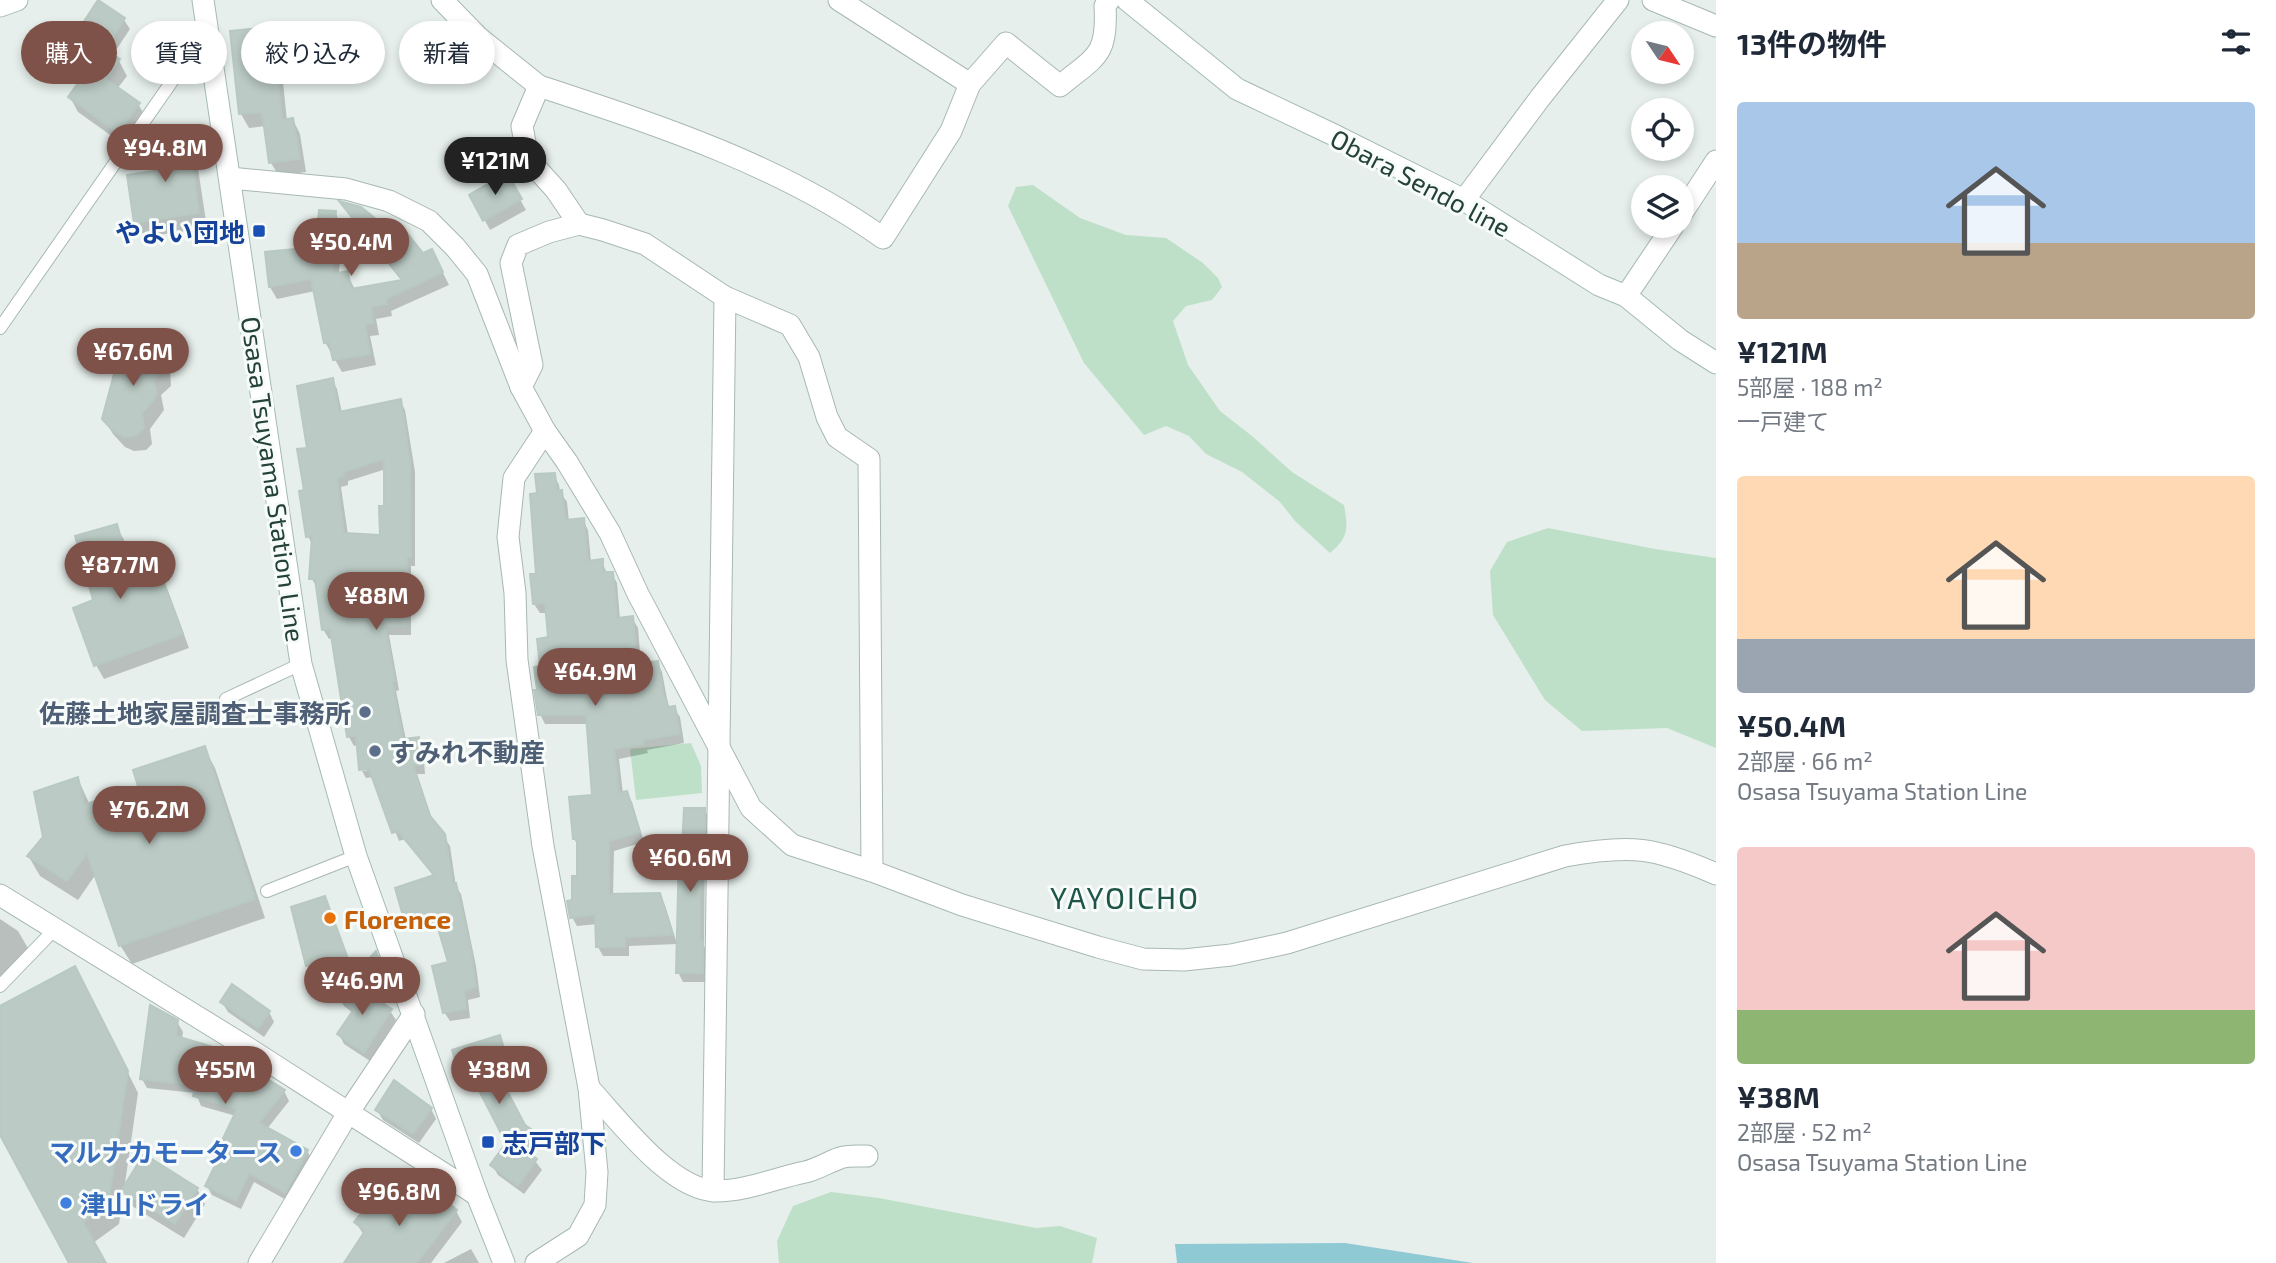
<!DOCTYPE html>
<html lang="ja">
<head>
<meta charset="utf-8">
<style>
	:root { --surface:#fff; --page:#f6f6f7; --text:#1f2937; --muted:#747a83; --accent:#7f5249 }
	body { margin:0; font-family:"Exo 2","Noto Sans JP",sans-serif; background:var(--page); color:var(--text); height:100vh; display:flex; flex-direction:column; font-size:26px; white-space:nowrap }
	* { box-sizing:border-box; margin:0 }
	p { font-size:23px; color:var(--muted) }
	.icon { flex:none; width:38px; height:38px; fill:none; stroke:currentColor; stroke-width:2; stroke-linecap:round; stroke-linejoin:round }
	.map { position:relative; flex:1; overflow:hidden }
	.drawer { display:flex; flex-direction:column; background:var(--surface); width:560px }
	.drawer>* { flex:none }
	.guide { position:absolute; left:21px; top:21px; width:665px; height:63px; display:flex; gap:14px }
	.needle { width:46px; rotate:125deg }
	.buttons { position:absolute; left:1631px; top:21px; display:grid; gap:14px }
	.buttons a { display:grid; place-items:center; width:63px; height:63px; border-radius:50%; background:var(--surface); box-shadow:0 4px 10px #0003; font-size:35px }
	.price { position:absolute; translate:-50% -60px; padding:0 16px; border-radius:24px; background:var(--accent); color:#fff; font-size:23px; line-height:46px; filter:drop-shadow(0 2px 4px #0008) }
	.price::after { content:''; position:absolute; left:50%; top:42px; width:21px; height:16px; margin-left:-10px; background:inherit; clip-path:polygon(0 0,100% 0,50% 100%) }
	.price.active { background:#222; color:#fff }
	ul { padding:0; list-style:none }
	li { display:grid; align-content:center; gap:14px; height:371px; padding:0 21px }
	li span { display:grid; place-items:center; height:217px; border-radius:7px; color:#555 }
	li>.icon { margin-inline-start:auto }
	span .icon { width:126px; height:126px; fill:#fffc; stroke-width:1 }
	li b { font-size:30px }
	h2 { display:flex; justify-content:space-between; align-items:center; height:84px; padding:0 21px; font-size:30px }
	.pill { padding:0 24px; border-radius:32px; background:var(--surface); box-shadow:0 4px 10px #0003; font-size:24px; line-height:63px }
	.pill.active { background:var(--accent); color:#fff }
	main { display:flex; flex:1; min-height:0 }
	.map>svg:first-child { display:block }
</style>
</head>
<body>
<main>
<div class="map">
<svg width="1716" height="1263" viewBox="0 0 1716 1263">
	<rect width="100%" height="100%" fill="#e6efeb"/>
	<g fill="#bfe0c8">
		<path d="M1033,185L1080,218L1126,235L1166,238L1203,263L1218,278L1222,287L1212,300L1186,306L1173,321L1188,365L1220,411L1252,436L1292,472L1344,505C1348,528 1349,537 1330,553L1295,521L1280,502L1242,472L1206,454L1189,436L1166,426L1144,435L1084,363L1008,206L1016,187Z"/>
		<path d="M1548,528L1655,549L1716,558V748L1667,728L1582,731L1545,700L1493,615L1490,571L1507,542Z"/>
		<path d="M691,743L701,766L702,793L636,800L630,749Z"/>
		<path d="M831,1192L879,1198L1036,1228L1060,1226L1097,1238L1092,1263H779L777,1241L793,1206Z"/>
	</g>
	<path fill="#8ec9d4" d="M1345,1243L1473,1263H1177L1175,1244Z"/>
	<g fill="#0003" fill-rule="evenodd">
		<path d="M98,2L124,20L130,29L112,56L119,61L127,76L117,89L138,104L147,119L127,147L78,112L70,97L103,50L86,39L81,29Z"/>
		<path d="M271,29L279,43L287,121L293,120L300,134L306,172L279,176L271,163L265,126L249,128L241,114L232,33Z"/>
		<path d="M188,140L196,155L207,228L145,237L136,222L160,171L148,162L139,148Z"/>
		<path d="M506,175L526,210L490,230L471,195Z"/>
		<path d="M342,204L422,255L438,263L449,285L391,311L392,316L376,319L379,335L370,336L376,365L342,372L325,342L315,291L277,299L270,287L267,253L318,248L335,213L342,225L339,274L347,273L355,290L403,282Z"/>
		<path d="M161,354L170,370L171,386L161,395L164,410L150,429L152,444L146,450L134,451L125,447L113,434L104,419Z"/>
		<path d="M332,380L337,389L342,413L400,401L405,410L415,472V566H411V635H389L399,690L396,691L406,740L418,739L423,748L425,774H417L433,822L450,846L456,887L461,894L476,966L480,997L468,1000L470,1018L450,1021L444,1012L450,963L438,924L412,931L407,922L435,876L405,839L399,841L374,777L366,778L361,769L358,745L354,746L349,737L333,638L329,639L323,629L318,588L311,578L313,546L308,536L306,491L309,450ZM386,469V508L381,537L348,535L341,487L348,485V481ZM362,768L378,769L362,771Z"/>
		<path d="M554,475L559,485L560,492L567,502L569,522L583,520L588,530L591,562L602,561L607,574H612L617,583L620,619L632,618L638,628L641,665L657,663L662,672L668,704L670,708H674L680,717L684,743L647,750L648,753L619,759L623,794L626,793L632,802L644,842L614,851L613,896L659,895L665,905L677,944L629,946V956H603L598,947L597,924L577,926L572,917L579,878V847L574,839L594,796L588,724H545L540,714L539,691L542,668L550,638L548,613H540L534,604L538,576L539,495Z"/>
		<path d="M116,526L124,540L137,586L160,578L168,591L189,648L104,679L96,665L76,609L96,601Z"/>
		<path d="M204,748L215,768L265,918L132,964L120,945L96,874L78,900L40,876L29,857L45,837L78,779L90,805L140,787Z"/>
		<path d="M704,810L710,819L709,853H705L704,946L708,953L707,982H683L678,972L684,851Z"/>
		<path d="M324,898L351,965L314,975L308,966L293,908Z"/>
		<path d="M0,919L18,931L29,950L0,992Z"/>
		<path d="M376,954L384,975L356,982L354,979Z"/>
		<path d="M86,989L138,1093L124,1190L197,1189L205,1204L184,1238L132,1206L124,1191L119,1224L93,1243L104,1263H71L0,1131V1008Z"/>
		<path d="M338,997L390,1011L396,1020L370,1061L344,1044L339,1034L353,1013L344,1006Z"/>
		<path d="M222,1002L269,1012L274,1022L264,1037L228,1012Z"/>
		<path d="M177,1022L183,1032L182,1039L243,1063L246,1069L284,1091L289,1101L267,1129L307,1151L313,1161L290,1202L254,1182L241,1209L212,1195L207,1186L221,1155L219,1151L236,1116L201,1106L196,1093L147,1088L142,1079Z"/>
		<path d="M500,1037L513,1072L498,1076L524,1127L535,1135L541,1144L532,1157L542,1170L524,1194L498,1175L492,1165L508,1143L477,1082L467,1085L462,1076L454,1051Z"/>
		<path d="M431,1109L436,1119L419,1143L383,1120L377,1110Z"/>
		<path d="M426,1211H456L462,1222L431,1263H346L364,1235L356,1223Z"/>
		<path d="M471,1249L479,1263H444Z"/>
	</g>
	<g fill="#bbcac4" stroke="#b8c9c2" stroke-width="2" fill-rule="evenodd">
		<path d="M98,0L125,18L106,47L79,29Z"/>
		<path d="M272,27L282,120L293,118L300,159L269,163L262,112L239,114L230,31Z"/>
		<path d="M103,48L120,59L106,79L140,103L118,133L68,97Z"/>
		<path d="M189,138L199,213L134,223L127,175L166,169L137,147Z"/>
		<path d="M507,173L522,199L483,221L469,195Z"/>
		<path d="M339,201L361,207L382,224H400L423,253L432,249L443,272L386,299L387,304L371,307L373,323L365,324L370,354L333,360L329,342L324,343L311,279L269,287L265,252L316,247L319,210L336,211L332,274L348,271L351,289L402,280Z"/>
		<path d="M145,342L155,344L163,353V370L153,379L157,394L153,401L142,413L144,428L137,435L125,437L114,432L102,419L121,348L135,347Z"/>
		<path d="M333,378L339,412L401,399L410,461L411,557H407L406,626H385L395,681H392L403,739L419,737L421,765H413L430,816L445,834L453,884L456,883L472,955L476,987L464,991L466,1009L443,1013L432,966L448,962L434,915L405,923L395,888L434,875L398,831L392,833L369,769L359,770L356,736L347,737L330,629L322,630L315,579H309L312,536L306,537L299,491L304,490L297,449L307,448L297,386ZM384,459V506H379L380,535L344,533L337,478L344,476L343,472Z"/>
		<path d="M555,473L557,491L562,490L565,520L584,518L588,561L603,559V572H613L617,618L633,616L637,664L658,661L664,698H666L668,707L675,706L680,734L643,740L644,744L614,749L619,793L627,791L640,832L609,841V894L660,893L673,935L625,937V947H596L595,914L570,918L567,901L572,900V876H577V839H573L569,797L592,795L586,715H538L534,690H537L534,667L540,666L537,639L548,637L545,603L533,604L530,574H536L530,494L537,493L535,474Z"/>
		<path d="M117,524L134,585L161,575L183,634L94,666L73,608L93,600L75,536Z"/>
		<path d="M205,746L255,899L119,946L87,853L67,881L27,856L43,837L34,792L78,777L84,805L138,786L133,770Z"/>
		<path d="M684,808H705V844H701L700,864V941H703V973H676L679,849H682Z"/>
		<path d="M325,896L347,956L306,966L291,907Z"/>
		<path d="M376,951L383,971L351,979Z"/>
		<path d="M75,966L128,1071L108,1204L83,1222L106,1263H69L0,1135V1006Z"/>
		<path d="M349,982L392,1009L364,1053L337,1034L354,1009L336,996Z"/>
		<path d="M232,984L270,1011L258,1028L220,1002Z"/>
		<path d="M150,1005L178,1020L176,1036L227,1051L244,1061L243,1064L285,1090L259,1123L308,1150L285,1193L249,1173L236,1201L205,1186L221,1153L217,1151L237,1109L193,1096L196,1085L140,1079Z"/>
		<path d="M500,1035L508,1062L494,1066L525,1125L537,1133L525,1150L537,1159L518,1186L490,1165L506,1143L470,1073L460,1076L452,1050Z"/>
		<path d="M394,1080L432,1108L413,1134L375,1110Z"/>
		<path d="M144,1154L198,1188L175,1224L121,1191Z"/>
		<path d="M388,1180L425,1208L436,1194L457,1210L417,1263H344L365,1231L354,1222Z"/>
	</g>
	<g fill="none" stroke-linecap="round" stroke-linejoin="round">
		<defs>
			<g id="lane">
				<path d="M0,328L184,64L212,54"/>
				<path d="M226,699L301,664"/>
				<path d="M267,891L356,856"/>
				<path d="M0,986L54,930"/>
			</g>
			<g id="street">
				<path d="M442,0L479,38L539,86"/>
				<path d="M839,0L970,84L1006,43L1060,86C1096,56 1108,56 1105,6L1109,0"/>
				<path d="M1653,0L1716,26"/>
				<path d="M230,178L346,189L389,201L429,221L455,247L477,274L521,387L545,431L567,462L610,533L638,594L751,808L792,845L872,871L962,905L1098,947L1143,959L1184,960L1231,955L1287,943L1565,856C1630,844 1655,847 1716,874"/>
				<path d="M1464,200L1540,98L1618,0"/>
				<path d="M1682,213L1716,161"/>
				<path d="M579,224L556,190L528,159L522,126L539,86C657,125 781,165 883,238L951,131L970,84"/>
				<path d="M1626,296L1673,226"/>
				<path d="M521,387L532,365L511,263L518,245L549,232L579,224L603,230L645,244L725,297L790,325L809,357L827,417L837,437L869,459L872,871"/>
				<path d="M0,895L243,1045L477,1195"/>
				<path d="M589,1088C618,1119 670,1190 716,1191C746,1191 776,1178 805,1172C818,1169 828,1162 840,1158C848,1155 858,1156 867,1156"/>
				<path d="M713,1191L725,297"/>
				<path d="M259,1263L348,1113L414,1014"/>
				<path d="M536,1263L578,1236L595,1205L597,1172L589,1088L543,846L517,660L515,593L508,537L514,478L545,431"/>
			</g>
			<g id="secondary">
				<path d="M203,0L301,664L356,856L477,1195L504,1263"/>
				<path d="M1127,0L1237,89L1332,134L1464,200L1599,285L1626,296L1680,340L1716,363"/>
				<path d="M0,6L17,0"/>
			</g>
		</defs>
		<use href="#lane" stroke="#a8b8b2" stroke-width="14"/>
		<use href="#street" stroke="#a8b8b2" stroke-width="23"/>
		<use href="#secondary" stroke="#a4bbb3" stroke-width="23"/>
		<use href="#lane" stroke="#fff" stroke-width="12"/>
		<use href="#street" stroke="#fff" stroke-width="21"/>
		<use href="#secondary" stroke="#fff" stroke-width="21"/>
	</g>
	<g fill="#1a4fb4" stroke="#f7fbf9" stroke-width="2.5">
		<rect x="252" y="224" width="14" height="14" rx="3.5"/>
		<rect x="481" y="1135" width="14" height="14" rx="3.5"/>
	</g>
	<g fill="#5c6f8a" stroke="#f7fbf9" stroke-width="2.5">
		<circle cx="365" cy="712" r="7"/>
		<circle cx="375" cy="751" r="7"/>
	</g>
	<circle fill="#e8710a" stroke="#f7fbf9" stroke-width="2.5" cx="330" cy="918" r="7"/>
	<g fill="#3f7fe0" stroke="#f7fbf9" stroke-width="2.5">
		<circle cx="296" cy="1151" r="7"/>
		<circle cx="66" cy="1203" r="7"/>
	</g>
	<g text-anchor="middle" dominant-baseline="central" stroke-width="6" stroke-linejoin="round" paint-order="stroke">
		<g font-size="26" fill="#24423a" stroke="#f7fbf9">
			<text transform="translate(1421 182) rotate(28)">Obara Sendo line</text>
			<text transform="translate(274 479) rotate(82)">Osasa Tsuyama Station Line</text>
		</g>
		<g font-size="26" font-weight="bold" fill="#164399" stroke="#f7fbf9" text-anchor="end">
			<text x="245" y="231">やよい団地</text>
			<text x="502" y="1142" text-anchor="start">志戸部下</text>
		</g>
		<g font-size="26" font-weight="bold" fill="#4e5e75" stroke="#f7fbf9" text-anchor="end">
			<text x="351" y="712">佐藤土地家屋調査士事務所</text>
			<text x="389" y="751" text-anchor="start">すみれ不動産</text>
		</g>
		<g font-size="26" font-weight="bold" fill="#c56008" stroke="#f7fbf9" text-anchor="start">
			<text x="344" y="918">Florence</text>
		</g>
		<g font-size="26" font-weight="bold" fill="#366cbe" stroke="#f7fbf9" text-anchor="end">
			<text x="282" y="1151">マルナカモータース</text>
			<text x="80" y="1203" text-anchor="start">津山ドライ</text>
		</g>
		<g font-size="30" letter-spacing="2" fill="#1f5548" stroke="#f7fbf9">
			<text x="1125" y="897">YAYOICHO</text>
		</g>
	</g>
</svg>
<div class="buttons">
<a><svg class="needle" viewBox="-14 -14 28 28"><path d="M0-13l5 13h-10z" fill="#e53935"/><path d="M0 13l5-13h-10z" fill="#747a83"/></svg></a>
<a><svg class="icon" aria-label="locate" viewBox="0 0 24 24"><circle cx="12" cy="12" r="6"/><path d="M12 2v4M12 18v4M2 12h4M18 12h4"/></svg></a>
<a><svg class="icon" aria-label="layers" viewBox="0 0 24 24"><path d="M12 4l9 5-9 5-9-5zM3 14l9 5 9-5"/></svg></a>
</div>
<b class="price" style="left:165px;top:184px">¥94.8M</b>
<b class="price active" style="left:495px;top:197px">¥121M</b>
<b class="price" style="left:351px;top:278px">¥50.4M</b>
<b class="price" style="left:133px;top:388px">¥67.6M</b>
<b class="price" style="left:120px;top:601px">¥87.7M</b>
<b class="price" style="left:376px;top:632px">¥88M</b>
<b class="price" style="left:595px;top:708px">¥64.9M</b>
<b class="price" style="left:149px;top:846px">¥76.2M</b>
<b class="price" style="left:690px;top:894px">¥60.6M</b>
<b class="price" style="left:362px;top:1017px">¥46.9M</b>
<b class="price" style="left:225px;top:1106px">¥55M</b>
<b class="price" style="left:499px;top:1106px">¥38M</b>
<b class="price" style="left:399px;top:1228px">¥96.8M</b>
<div class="guide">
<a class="pill active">購入</a>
<a class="pill">賃貸</a>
<a class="pill">絞り込み</a>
<a class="pill">新着</a>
</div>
</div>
<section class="drawer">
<h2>13件の物件<svg class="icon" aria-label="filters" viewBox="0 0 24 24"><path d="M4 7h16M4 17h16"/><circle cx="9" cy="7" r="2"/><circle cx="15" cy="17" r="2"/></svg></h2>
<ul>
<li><span style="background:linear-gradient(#a9c7e8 65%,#b9a48a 0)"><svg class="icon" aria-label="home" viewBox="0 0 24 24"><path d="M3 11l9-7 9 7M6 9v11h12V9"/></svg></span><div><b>¥121M</b><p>5部屋 · 188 m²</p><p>一戸建て</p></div></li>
<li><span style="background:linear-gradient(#ffd9b3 75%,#9aa5b1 0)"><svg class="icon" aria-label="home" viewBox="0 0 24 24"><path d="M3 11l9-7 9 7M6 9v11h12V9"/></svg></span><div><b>¥50.4M</b><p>2部屋 · 66 m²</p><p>Osasa Tsuyama Station Line</p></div></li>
<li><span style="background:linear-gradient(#f6c9c9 75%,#8fb573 0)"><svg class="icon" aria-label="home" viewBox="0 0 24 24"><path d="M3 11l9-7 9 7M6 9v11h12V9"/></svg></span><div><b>¥38M</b><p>2部屋 · 52 m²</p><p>Osasa Tsuyama Station Line</p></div></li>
</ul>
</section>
</main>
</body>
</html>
